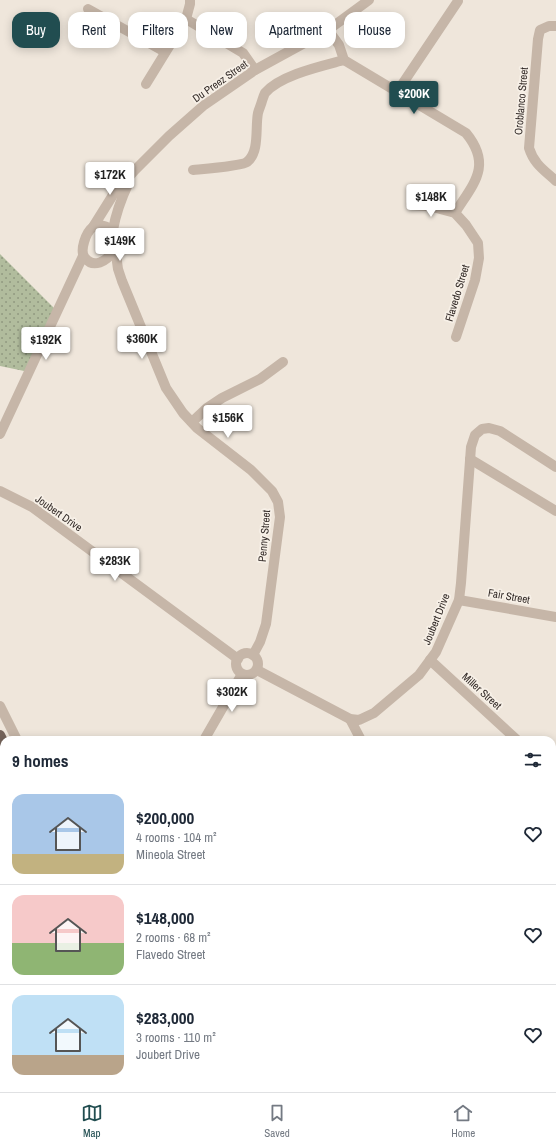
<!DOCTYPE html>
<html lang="en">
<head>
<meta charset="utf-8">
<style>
	:root { --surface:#fff; --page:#f6f6f7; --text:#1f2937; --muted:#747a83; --line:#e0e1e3; --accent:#214d50 }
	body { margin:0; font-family:"Archivo Narrow",sans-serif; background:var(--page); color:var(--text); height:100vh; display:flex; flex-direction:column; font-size:15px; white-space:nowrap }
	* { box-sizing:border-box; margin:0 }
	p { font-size:13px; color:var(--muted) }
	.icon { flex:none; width:22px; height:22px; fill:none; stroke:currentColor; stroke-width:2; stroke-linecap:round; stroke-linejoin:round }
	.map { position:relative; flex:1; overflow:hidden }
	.details { position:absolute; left:0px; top:736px; width:556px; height:356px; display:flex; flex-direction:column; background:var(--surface); border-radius:12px 12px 0 0; box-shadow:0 2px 10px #0003 }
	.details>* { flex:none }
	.banner { position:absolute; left:12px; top:12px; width:532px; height:36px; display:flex; gap:8px }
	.price { position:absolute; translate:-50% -34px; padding:0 9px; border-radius:4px; background:#fff; color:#222; font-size:13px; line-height:26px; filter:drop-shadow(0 1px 2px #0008) }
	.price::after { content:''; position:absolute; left:50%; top:24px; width:12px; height:9px; margin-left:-6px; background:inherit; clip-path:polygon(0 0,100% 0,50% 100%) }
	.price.active { background:var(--accent); color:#fff }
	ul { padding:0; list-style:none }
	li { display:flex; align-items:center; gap:12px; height:100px; padding:0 12px }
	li+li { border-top:1px solid var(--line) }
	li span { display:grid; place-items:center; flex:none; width:112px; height:80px; border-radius:12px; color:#555 }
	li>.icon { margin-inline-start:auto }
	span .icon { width:48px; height:48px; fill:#fffc; stroke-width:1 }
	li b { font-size:17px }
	h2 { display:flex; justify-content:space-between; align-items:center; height:48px; padding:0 12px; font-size:17px }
	.tag { padding:0 14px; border-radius:12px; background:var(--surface); box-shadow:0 2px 10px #0003; font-size:14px; line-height:36px }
	.tag.active { background:var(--accent); color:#fff }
	.menu { display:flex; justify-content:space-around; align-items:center; height:56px; border-top:1px solid var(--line); background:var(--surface); font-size:11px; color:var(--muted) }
	.menu a { display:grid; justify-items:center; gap:2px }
	.menu .active { color:var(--accent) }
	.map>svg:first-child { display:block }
</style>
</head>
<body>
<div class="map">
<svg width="556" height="1092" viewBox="0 0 556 1092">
	<defs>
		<pattern id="grass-dots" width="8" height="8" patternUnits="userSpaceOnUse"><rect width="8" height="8" fill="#b1bc9d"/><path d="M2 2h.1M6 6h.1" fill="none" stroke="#919980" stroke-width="1.8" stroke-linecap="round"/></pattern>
	</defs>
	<rect width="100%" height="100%" fill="#efe6db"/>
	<g fill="url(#grass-dots)">
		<path d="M0,254L57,311L29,372L0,366Z"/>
		<path d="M0,801L4,811V1065L0,1059Z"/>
		<path d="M21,1088H126L129,1092H24Z"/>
	</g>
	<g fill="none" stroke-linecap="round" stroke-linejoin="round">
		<g stroke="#c6b6a8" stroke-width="10">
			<path d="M88,9L165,52"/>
			<path d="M186,19L243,53L255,70"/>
			<path d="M556,26H549L540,30L538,39L529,148C534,164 544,170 556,181"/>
			<path d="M328,30L339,45L344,60L466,133C493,166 473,184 455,213"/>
			<path d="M146,84L186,19L190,4V0"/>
			<path d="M397,92L458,1"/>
			<path d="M193,170C203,169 242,166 247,162C260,152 255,127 258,113C259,109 261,105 262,101C263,98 264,95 265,93C280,75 322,66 344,60"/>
			<path d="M411,205L429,206L455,213L466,225L478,243L479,258L475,280L456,337"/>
			<path d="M99,225C138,230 102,279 85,258C79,251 86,232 93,227C95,226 97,226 99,225Z"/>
			<path d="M93,227L113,195L135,170L169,136L203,106L255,70L328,30L369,0"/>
			<path d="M113,230C116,212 121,199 129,182"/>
			<path d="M115,247L118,269L122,281L166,388L183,413L197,428L251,470L272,491L278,502L280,517L266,624L260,642L253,655"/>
			<path d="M192,422L207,408L222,398L260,379L283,362"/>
			<path d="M0,434L83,256"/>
			<path d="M470,459L556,511"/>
			<path d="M0,491L32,507L238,659"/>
			<path d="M459,600L556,617"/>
			<circle cx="247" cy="664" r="11"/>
			<path d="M430,660L517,740"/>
			<path d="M257,670L350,719L359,720L374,713L419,675L436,652L459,600L461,583L471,447L475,435L482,429L489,428L500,431L556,467"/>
			<path d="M0,706L17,740"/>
			<path d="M350,719L361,740"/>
			<path d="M204,740L242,674"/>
			<path d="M552,772L556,775"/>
			<path d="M552,834L556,831"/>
			<path d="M552,1049L556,1054"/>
			<path d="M0,1079L4,1085"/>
			<path d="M391,1088L395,1092"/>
			<path d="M191,1092L197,1088"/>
		</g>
		<g stroke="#74635a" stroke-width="10">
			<path d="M0,735L4,743"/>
			<path d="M0,766L4,774"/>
			<path d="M150,1088L153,1092"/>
			<path d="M171,1088L173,1092"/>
		</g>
	</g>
	<g text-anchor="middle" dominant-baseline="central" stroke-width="3.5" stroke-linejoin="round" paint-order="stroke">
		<g font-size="11" fill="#332b28" stroke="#f7f0e7">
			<text transform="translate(220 81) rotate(-35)">Du Preez Street</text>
			<text transform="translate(521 101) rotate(-85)">Oroblanco Street</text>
			<text transform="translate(457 293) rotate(-73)">Flavedo Street</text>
			<text transform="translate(59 513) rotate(35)">Joubert Drive</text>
			<text transform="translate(264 536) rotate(-85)">Penny Street</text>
			<text transform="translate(509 596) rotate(10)">Fair Street</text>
			<text transform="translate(436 619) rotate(-68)">Joubert Drive</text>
			<text transform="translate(482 691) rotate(42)">Miller Street</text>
		</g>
	</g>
</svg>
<b class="price active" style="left:414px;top:115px">$200K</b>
<b class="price" style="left:110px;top:196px">$172K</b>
<b class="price" style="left:431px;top:218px">$148K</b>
<b class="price" style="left:120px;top:262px">$149K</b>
<b class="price" style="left:142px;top:360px">$360K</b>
<b class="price" style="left:46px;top:361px">$192K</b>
<b class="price" style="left:228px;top:439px">$156K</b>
<b class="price" style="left:115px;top:582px">$283K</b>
<b class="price" style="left:232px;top:713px">$302K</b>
<div class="banner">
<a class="tag active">Buy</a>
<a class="tag">Rent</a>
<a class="tag">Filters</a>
<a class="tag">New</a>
<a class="tag">Apartment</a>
<a class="tag">House</a>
</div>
<section class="details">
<h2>9 homes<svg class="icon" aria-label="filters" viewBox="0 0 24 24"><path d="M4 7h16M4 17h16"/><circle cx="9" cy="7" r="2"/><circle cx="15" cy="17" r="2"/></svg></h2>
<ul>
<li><span style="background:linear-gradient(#a9c7e8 75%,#c2b280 0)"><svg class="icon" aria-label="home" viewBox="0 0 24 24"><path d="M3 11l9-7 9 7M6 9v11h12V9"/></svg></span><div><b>$200,000</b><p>4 rooms · 104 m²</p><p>Mineola Street</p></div><svg class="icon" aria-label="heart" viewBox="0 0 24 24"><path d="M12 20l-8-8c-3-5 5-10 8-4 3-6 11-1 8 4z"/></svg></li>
<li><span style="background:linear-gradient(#f6c9c9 60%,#8fb573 0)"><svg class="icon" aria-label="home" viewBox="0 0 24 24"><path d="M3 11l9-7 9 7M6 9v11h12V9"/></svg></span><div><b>$148,000</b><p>2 rooms · 68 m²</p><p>Flavedo Street</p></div><svg class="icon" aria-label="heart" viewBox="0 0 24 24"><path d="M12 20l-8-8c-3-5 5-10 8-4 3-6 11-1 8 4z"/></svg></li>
<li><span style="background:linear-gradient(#bfe0f5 75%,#b9a48a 0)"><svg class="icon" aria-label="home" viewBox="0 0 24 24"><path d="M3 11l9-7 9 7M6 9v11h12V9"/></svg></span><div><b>$283,000</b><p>3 rooms · 110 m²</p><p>Joubert Drive</p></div><svg class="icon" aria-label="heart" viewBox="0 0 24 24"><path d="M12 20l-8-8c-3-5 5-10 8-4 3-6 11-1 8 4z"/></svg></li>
</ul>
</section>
</div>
<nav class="menu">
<a class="active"><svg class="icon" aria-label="map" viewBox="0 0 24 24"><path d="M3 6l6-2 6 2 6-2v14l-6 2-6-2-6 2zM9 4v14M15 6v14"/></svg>Map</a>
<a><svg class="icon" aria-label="saved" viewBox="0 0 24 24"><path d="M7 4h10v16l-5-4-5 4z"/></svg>Saved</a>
<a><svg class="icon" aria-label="home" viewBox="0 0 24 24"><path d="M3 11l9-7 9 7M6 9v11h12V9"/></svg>Home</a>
</nav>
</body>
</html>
